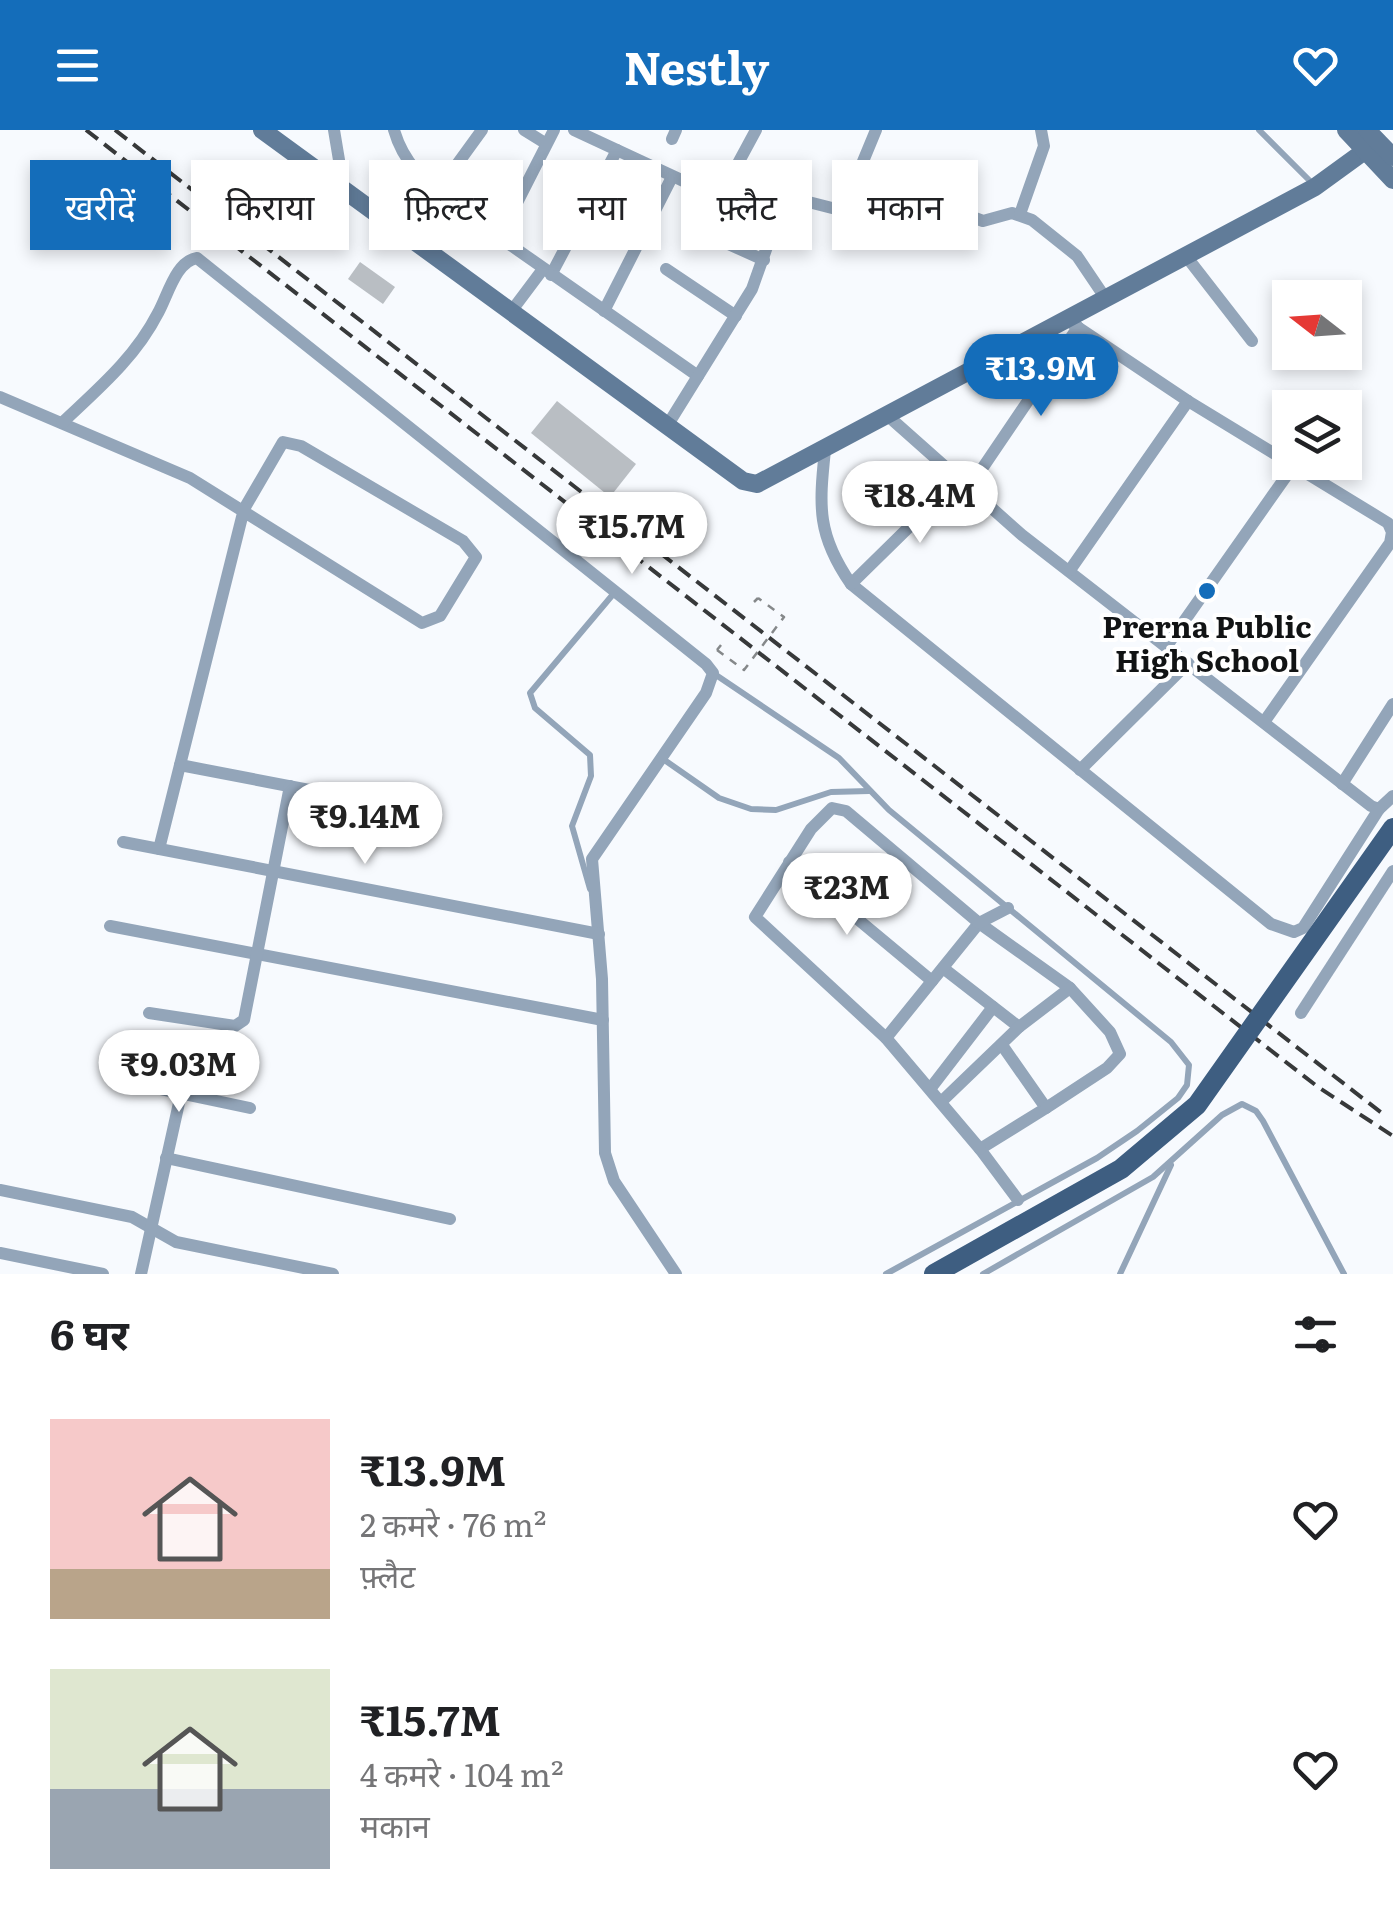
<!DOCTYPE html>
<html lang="hi">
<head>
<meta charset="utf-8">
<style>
	:root { --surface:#fff; --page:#f2f2f2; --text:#202124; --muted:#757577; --accent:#146dba }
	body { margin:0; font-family:Literata,"Noto Sans Devanagari",serif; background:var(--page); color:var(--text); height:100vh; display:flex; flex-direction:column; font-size:38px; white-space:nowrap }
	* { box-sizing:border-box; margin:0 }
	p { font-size:32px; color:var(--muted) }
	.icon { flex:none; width:55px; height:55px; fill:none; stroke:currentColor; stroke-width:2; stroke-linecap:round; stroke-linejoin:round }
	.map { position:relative; height:1144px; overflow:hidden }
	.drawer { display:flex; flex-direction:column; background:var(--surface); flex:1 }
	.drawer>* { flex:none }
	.top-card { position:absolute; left:30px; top:30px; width:1335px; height:90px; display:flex; gap:20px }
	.needle { width:65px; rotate:287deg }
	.tools { position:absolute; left:1272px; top:150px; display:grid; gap:20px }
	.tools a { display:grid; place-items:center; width:90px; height:90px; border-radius:0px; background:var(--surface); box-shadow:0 5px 15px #0003; font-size:50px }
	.price { position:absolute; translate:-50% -85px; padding:0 22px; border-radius:35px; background:#fff; color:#222; font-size:32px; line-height:65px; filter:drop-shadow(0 2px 5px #0008) }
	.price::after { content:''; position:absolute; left:50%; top:60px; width:30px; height:22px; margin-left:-15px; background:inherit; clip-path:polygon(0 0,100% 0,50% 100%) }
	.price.current { background:var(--accent); color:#fff }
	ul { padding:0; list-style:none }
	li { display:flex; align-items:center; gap:30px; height:250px; padding:0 50px }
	li span { display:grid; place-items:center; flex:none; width:280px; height:200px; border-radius:0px; color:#555 }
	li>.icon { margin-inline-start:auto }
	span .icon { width:120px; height:120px; fill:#fffc; stroke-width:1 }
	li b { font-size:42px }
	h2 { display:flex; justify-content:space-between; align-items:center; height:120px; padding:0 50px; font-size:42px }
	.pill { padding:0 35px; border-radius:0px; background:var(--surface); box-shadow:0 5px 15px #0003; font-size:35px; line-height:90px }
	.pill.current { background:var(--accent); color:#fff }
	header { display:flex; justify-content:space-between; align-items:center; height:130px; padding:0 50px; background:var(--accent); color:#fff; font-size:45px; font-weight:700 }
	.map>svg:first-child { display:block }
</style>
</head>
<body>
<header><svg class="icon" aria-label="menu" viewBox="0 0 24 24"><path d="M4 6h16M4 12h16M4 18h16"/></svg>Nestly<svg class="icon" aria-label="heart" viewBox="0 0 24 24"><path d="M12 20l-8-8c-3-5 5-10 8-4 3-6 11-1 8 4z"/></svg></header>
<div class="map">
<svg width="1393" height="1144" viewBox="0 0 1393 1144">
	<rect width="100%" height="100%" fill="#f7fafe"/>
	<g fill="#b9bec3">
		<path d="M360,132L395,157L383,174L348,149Z"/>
		<path d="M557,271L636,334L610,367L531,303Z"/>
	</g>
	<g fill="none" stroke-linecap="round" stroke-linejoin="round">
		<g stroke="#85888a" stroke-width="2.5" stroke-dasharray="8 8" stroke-linecap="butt">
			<path d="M754,472L758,468"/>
			<path d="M717,520L721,515"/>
		</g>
		<g stroke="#93a5b9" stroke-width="6">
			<path d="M1259,0L1315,56"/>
			<path d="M713,543L839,628L889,680L1171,912L1189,935L1187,955L1178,968L1137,1001L1097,1028L886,1144"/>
			<path d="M663,629L719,668L751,679L776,680L831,662L869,661"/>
			<path d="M590,759L572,696L591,646L590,625L535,578L530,563L615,462"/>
			<path d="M983,1144L1153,1047L1222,985L1242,974L1256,981L1263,991L1344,1144"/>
			<path d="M1120,1144L1171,1035"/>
		</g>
		<g stroke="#93a5b9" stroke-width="12">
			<path d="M334,0L344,60"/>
			<path d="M394,0C403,32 424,51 449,72L698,246"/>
			<path d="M524,0L545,13"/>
			<path d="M574,0L705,61"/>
			<path d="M756,0L736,37L710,48L695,99L764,130"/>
			<path d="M672,9L676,0"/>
			<path d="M726,41L785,66L836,79L852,58L876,0"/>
			<path d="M437,62L482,0"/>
			<path d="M956,81L983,91L1012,83L1032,90L1077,126L1106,169"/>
			<path d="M1020,84L1044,16L1041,0"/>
			<path d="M499,108L554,0"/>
			<path d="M1186,126L1252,211"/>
			<path d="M666,139L736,186"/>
			<path d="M551,145L617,20"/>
			<path d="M604,181L672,47"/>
			<path d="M510,183L543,139"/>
			<path d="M1067,190L1188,271L1388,393L1392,402L1390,413L1264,592"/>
			<path d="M0,267L190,348L422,493L440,486L476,427L463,411L301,316L283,312L244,379L159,719"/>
			<path d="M888,286L1022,405L1371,676L1379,679L1393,666"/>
			<path d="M62,293C98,259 135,228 158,183C168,165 176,131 197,128L706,534L713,543L706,563L592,729L602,849L605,1023L614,1051L676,1144"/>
			<path d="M667,296L752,159L785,66"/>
			<path d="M825,320C819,377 817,405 851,454L1271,794L1294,802L1303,798L1379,679"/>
			<path d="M969,358L1078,197"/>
			<path d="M1070,440L1188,271"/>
			<path d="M851,454L959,348"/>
			<path d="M1166,517L1294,335"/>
			<path d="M180,635L351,668"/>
			<path d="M1080,640L1188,533"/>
			<path d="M1342,654L1393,574"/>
			<path d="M123,712L599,804"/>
			<path d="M789,732L932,851"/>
			<path d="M110,796L603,890"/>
			<path d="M943,838L1019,897"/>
			<path d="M149,883L235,896L244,890L290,656"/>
			<path d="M1301,883L1393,741"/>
			<path d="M886,908L979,793L1070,858L1019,897L941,972"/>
			<path d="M1002,915L1046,978L980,1019L1018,1070"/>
			<path d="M117,950L250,978"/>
			<path d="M930,959L993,877"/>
			<path d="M1046,978L1107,938L1120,924L1110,902L1070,858"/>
			<path d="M980,1019L886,908L755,787L811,699L832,678L846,681L979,793L1008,778"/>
			<path d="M166,1028L450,1089"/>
			<path d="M0,1060L132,1087L176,1112L333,1144"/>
			<path d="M0,1123L103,1144"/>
			<path d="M141,1144L181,964"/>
		</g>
		<g stroke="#617c99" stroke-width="18">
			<path d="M262,0L743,351L757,354L1315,57L1377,12"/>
			<path d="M1346,0L1393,50"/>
			<path d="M1367,0L1393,27"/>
		</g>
		<g stroke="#37393a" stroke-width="4" stroke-dasharray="15 8" stroke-linecap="butt">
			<path d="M86,0L1318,957L1393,1006"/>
			<path d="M115,0L1383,984"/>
		</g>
		<path stroke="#85888a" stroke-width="2.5" stroke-dasharray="8 8" stroke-linecap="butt" d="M717,520L744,540L784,487L758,468"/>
		<path stroke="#3e5e81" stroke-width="20" d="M934,1144L1121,1039L1197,975L1393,698"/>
	</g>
	<circle fill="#146dba" stroke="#fff" stroke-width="4" cx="1207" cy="461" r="10"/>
	<g text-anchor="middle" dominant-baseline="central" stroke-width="8" stroke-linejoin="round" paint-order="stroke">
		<g font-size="30" font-weight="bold" fill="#111314" stroke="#fff">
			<text x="1207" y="495">Prerna Public<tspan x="1207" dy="34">High School</tspan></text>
		</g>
	</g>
</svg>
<div class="tools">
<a><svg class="needle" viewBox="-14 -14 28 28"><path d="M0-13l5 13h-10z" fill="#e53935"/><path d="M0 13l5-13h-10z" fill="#757577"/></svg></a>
<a><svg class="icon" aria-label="layers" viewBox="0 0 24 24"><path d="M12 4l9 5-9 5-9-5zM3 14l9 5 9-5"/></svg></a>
</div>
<b class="price current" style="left:1041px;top:289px">₹13.9M</b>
<b class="price" style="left:920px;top:416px">₹18.4M</b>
<b class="price" style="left:632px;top:447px">₹15.7M</b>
<b class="price" style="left:365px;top:737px">₹9.14M</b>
<b class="price" style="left:847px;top:808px">₹23M</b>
<b class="price" style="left:179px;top:985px">₹9.03M</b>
<div class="top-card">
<a class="pill current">खरीदें</a>
<a class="pill">किराया</a>
<a class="pill">फ़िल्टर</a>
<a class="pill">नया</a>
<a class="pill">फ़्लैट</a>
<a class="pill">मकान</a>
</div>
</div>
<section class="drawer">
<h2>6 घर<svg class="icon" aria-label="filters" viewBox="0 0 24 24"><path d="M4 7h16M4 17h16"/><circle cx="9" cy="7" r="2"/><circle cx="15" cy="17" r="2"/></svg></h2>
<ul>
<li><span style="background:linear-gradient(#f6c9c9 75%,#b9a48a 0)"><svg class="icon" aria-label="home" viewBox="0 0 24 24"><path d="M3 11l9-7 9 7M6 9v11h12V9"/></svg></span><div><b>₹13.9M</b><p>2 कमरे · 76 m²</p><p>फ़्लैट</p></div><svg class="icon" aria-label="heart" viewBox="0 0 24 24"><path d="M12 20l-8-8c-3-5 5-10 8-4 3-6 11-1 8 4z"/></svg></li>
<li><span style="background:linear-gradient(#dfe7d0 60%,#9aa5b1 0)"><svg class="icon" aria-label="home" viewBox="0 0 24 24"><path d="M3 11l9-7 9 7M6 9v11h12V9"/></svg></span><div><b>₹15.7M</b><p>4 कमरे · 104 m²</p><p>मकान</p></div><svg class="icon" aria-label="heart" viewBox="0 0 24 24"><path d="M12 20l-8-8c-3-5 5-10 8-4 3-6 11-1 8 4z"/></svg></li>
</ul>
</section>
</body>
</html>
